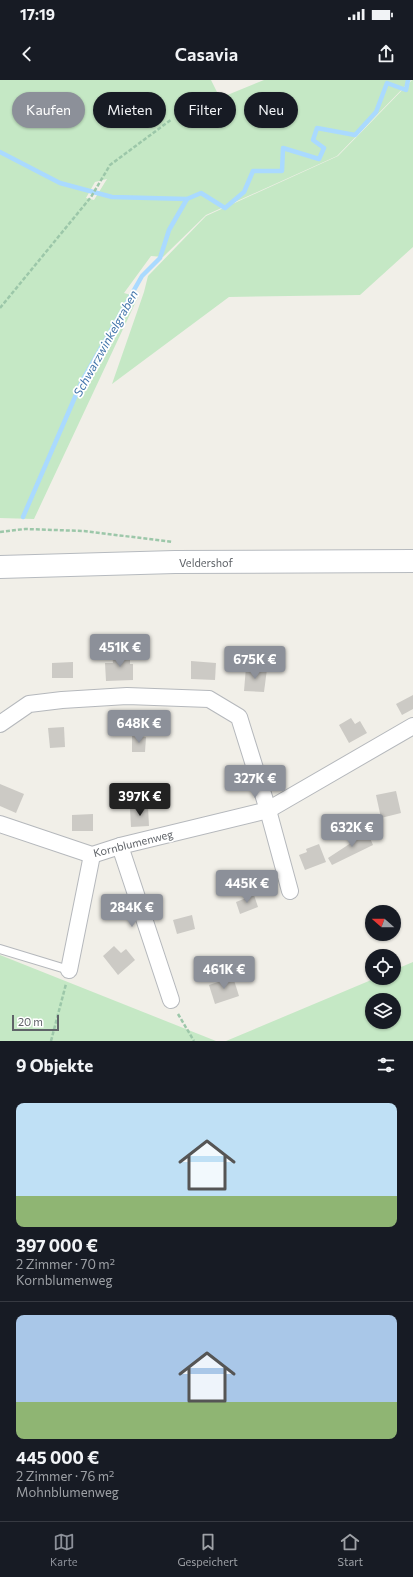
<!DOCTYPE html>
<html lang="de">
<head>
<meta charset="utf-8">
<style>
	:root { --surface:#171b24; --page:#242831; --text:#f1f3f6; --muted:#9ea1a6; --line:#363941; --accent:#8c9099 }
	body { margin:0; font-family:Commissioner,sans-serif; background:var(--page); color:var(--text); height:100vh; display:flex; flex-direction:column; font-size:15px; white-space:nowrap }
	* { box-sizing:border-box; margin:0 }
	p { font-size:13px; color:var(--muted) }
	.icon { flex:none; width:22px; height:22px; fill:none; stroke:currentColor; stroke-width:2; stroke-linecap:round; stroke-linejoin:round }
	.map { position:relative; height:961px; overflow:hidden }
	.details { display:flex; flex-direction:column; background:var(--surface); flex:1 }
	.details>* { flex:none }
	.hud { position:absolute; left:12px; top:12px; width:389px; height:36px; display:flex; gap:8px }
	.needle { width:26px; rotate:290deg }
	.buttons { position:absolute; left:365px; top:825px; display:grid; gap:8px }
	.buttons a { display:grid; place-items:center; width:36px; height:36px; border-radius:50%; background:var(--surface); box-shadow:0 1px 3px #0004; font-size:20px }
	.scale { position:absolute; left:12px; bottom:10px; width:47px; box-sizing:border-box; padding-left:4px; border:2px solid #5f6368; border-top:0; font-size:11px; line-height:14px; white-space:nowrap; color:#5f6368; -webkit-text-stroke:3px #fff; paint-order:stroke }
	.price { position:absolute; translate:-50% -34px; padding:0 9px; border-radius:4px; background:var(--accent); color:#fff; font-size:13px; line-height:26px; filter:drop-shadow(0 1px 2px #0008) }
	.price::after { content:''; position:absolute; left:50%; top:24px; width:12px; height:9px; margin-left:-6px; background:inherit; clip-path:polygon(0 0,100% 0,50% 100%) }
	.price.active { background:#222; color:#fff }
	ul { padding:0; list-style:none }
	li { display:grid; align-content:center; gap:8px; height:212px; padding:0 16px }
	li+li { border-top:1px solid var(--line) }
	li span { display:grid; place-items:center; height:124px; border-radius:8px; color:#555 }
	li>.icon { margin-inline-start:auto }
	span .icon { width:72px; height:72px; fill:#fffc; stroke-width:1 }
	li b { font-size:17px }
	h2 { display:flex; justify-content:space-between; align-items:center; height:48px; padding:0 16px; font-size:17px }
	.pill { padding:0 14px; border-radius:18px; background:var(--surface); box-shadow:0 1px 3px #0004; font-size:14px; line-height:36px }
	.pill.active { background:var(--accent); color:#fff }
	.status { display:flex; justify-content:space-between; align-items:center; height:28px; padding:0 20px; background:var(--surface); direction:ltr }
	.status svg { height:11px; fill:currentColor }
	header { display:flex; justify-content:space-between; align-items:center; height:52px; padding:0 16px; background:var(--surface); font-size:18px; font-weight:600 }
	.tab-bar { display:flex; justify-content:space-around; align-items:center; height:56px; border-top:1px solid var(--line); background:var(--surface); font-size:11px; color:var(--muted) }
	.tab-bar a { display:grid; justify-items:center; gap:2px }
	.tab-bar .active { color:var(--accent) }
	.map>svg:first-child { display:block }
</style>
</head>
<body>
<div class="status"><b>17:19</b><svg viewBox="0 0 49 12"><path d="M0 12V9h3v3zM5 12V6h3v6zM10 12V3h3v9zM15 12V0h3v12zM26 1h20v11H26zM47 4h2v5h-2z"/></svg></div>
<header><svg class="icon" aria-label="back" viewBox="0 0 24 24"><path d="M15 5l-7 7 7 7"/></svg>Casavia<svg class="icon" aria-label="share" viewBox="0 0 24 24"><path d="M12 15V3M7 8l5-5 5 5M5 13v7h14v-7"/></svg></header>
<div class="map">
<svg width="413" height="961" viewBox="0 0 413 961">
	<rect width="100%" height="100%" fill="#f1efe8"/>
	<g fill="#c5e8c5" fill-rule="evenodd">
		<path d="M0,0H211L220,18L264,0H411L337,76L206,135L163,177L151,176L124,213L138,217L34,439L0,438ZM107,99L94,120L86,118L95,102Z"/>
		<path d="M412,0H413V167L360,215L229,217L112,304L144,212L148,196L206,136L338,76Z"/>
		<path d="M0,875L216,961H0Z"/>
		<path d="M413,882V961H226L376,898H394V890ZM372,920H394V942H372Z"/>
	</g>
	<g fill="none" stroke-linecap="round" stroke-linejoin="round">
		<g stroke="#aadaff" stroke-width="4.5">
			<path d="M0,72L60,103L112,117L187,119L201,113L225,128L244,112L253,91H282L283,68L319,79L324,68L313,60L317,48L355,55L376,32L387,3L406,10L408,0"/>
			<path d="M23,437L82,301L142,196L160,178L169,150L187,119"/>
		</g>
	</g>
	<g fill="#cccac5">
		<path d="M130,573V584H133V600L106,601L105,583H113L112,574Z"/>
		<path d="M191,581L216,583L215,600L191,599Z"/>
		<path d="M73,582V598H52V583Z"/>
		<path d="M246,587L267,589L264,612L244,611Z"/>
		<path d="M413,615V629L402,635L396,624Z"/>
		<path d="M351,638L355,644L360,641L367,653L349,663L339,645Z"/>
		<path d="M64,647L65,667L50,668L48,648Z"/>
		<path d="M132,656L146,657L145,672H132Z"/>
		<path d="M0,704L24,714L16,733L0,726Z"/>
		<path d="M396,711L401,733L381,738L376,715Z"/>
		<path d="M148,727L149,746L131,747L130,728Z"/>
		<path d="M93,734V751H72V735Z"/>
		<path d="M367,751L373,765L332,785L328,778L354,761L353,757Z"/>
		<path d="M319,764L326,782L305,790L299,775L307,772L306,769Z"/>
		<path d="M254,815L258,827L240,834L236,822Z"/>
		<path d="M192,835L195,849L177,854L173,840Z"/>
		<path d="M114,866L121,873L126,869L135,880L118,895L103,876Z"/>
		<path d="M233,897L239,916L215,924L209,905Z"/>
	</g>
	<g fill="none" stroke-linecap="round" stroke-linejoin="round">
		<defs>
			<path id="lane" d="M0,869L69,890"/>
			<g id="street">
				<path d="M0,644L29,624L62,620L127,616L209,619L239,637L268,730L290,811"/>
				<path d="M0,744L92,775L120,766L268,730L413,646"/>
				<path d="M120,766L171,920"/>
				<path d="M69,890L92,775"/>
			</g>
			<path id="secondary" d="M0,487L175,482L413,481"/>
		</defs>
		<use href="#lane" stroke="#b5b8bc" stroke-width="10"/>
		<use href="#street" stroke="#b5b8bc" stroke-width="18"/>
		<use href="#secondary" stroke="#b6babf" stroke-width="24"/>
		<g stroke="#9cc7a9" stroke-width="2.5" stroke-dasharray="4 2" stroke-linecap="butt">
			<path d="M0,228L91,117L110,85L172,39"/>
			<path d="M0,452L25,449L84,451L173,462"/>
			<path d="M178,934L194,961"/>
			<path d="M51,961L66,904"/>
		</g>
		<use href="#lane" stroke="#fff" stroke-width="8"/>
		<use href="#street" stroke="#fff" stroke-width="16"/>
		<use href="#secondary" stroke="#fff" stroke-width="22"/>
	</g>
	<g text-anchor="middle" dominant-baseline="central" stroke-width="3.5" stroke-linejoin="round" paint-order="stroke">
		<g font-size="11" fill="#5f6368" stroke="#fff">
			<text x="206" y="482">Veldershof</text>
			<text transform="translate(133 763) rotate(-14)">Kornblumenweg</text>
		</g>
		<g font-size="12" font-style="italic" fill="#4174aa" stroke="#fff">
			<text transform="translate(105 263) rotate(-61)">Schwarzwinkelgraben</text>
		</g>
	</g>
</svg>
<div class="buttons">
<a><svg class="needle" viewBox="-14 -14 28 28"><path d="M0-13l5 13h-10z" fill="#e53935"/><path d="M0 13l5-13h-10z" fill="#9ea1a6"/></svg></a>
<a><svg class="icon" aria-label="locate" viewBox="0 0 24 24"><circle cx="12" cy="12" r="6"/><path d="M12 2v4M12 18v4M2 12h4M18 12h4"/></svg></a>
<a><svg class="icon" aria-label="layers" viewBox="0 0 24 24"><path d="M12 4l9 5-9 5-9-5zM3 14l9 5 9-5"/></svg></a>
</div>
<div class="scale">20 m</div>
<b class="price" style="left:120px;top:588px">451K €</b>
<b class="price" style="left:255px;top:600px">675K €</b>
<b class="price" style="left:139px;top:664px">648K €</b>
<b class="price" style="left:255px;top:719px">327K €</b>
<b class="price active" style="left:140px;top:737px">397K €</b>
<b class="price" style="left:352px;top:768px">632K €</b>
<b class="price" style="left:247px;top:824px">445K €</b>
<b class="price" style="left:132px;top:848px">284K €</b>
<b class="price" style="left:224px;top:910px">461K €</b>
<div class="hud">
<a class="pill active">Kaufen</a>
<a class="pill">Mieten</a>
<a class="pill">Filter</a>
<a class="pill">Neu</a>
</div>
</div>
<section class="details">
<h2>9 Objekte<svg class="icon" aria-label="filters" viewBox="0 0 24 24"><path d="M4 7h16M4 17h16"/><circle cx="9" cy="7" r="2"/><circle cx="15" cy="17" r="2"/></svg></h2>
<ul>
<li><span style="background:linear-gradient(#bfe0f5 75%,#8fb573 0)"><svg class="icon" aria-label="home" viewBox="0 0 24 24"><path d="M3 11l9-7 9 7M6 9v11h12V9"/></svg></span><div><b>397 000 €</b><p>2 Zimmer · 70 m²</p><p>Kornblumenweg</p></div></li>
<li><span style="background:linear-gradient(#a9c7e8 70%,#8fb573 0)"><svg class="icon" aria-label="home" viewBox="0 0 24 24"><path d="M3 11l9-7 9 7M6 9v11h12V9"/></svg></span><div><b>445 000 €</b><p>2 Zimmer · 76 m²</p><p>Mohnblumenweg</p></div></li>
</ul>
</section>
<nav class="tab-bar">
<a class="active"><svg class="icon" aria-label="map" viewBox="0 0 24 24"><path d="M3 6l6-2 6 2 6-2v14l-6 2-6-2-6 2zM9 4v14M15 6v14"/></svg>Karte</a>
<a><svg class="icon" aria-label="saved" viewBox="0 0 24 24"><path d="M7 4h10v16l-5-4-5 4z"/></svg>Gespeichert</a>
<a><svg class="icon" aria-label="home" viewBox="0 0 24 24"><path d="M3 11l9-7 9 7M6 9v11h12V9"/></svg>Start</a>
</nav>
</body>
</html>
